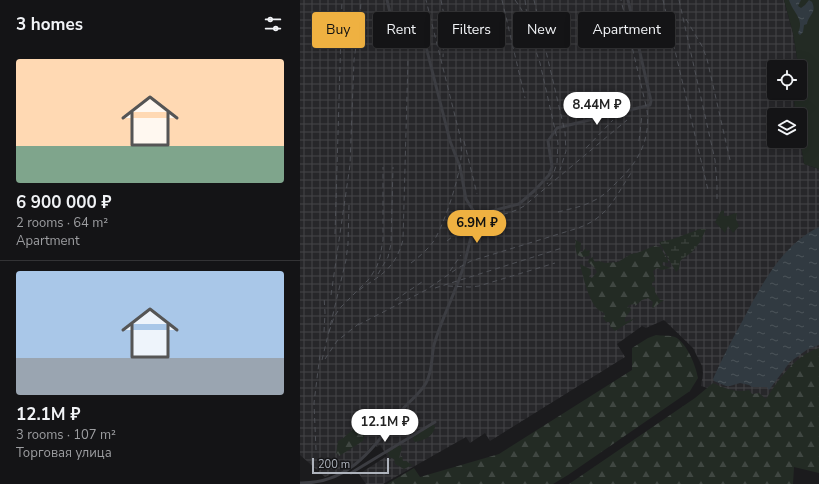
<!DOCTYPE html>
<html lang="en">
<head>
<meta charset="utf-8">
<style>
	:root { --surface:#141416; --page:#1d1d1f; --text:#f1f3f6; --muted:#9d9ea1; --line:#333335; --accent:#efb141 }
	body { margin:0; font-family:"Nunito Sans",sans-serif; background:var(--page); color:var(--text); height:100vh; display:flex; flex-direction:column; font-size:15px; white-space:nowrap }
	* { box-sizing:border-box; margin:0 }
	p { font-size:13px; color:var(--muted) }
	.icon { flex:none; width:22px; height:22px; fill:none; stroke:currentColor; stroke-width:2; stroke-linecap:round; stroke-linejoin:round }
	.map { position:relative; flex:1; overflow:hidden }
	.drawer { display:flex; flex-direction:column; background:var(--surface); width:300px }
	.drawer>* { flex:none }
	.banner { position:absolute; left:12px; top:12px; width:380px; height:36px; display:flex; gap:8px }
	.fabs { position:absolute; left:467px; top:60px; display:grid; gap:8px }
	.fabs a { display:grid; place-items:center; width:40px; height:40px; border-radius:4px; background:var(--surface); box-shadow:0 4px 16px #0002,0 0 0 1px var(--line); font-size:20px }
	.scale { position:absolute; left:12px; bottom:10px; width:77px; box-sizing:border-box; padding-left:4px; border:2px solid #aeb3bc; border-top:0; font-size:11px; line-height:14px; white-space:nowrap; color:#aeb3bc; -webkit-text-stroke:3px #161618; paint-order:stroke }
	.price { position:absolute; translate:-50% -34px; padding:0 9px; border-radius:14px; background:#fff; color:#222; font-size:13px; line-height:26px; filter:drop-shadow(0 1px 2px #0008) }
	.price::after { content:''; position:absolute; left:50%; top:24px; width:12px; height:9px; margin-left:-6px; background:inherit; clip-path:polygon(0 0,100% 0,50% 100%) }
	.price.active { background:var(--accent); color:#111 }
	ul { padding:0; list-style:none }
	li { display:grid; align-content:center; gap:8px; height:212px; padding:0 16px }
	li+li { border-top:1px solid var(--line) }
	li span { display:grid; place-items:center; height:124px; border-radius:4px; color:#555 }
	li>.icon { margin-inline-start:auto }
	span .icon { width:72px; height:72px; fill:#fffc; stroke-width:1 }
	li b { font-size:17px }
	h2 { display:flex; justify-content:space-between; align-items:center; height:48px; padding:0 16px; font-size:17px }
	.tag { padding:0 14px; border-radius:4px; background:var(--surface); box-shadow:0 4px 16px #0002,0 0 0 1px var(--line); font-size:14px; line-height:36px }
	.tag.active { background:var(--accent); color:#111 }
	main { display:flex; flex:1; min-height:0 }
	.map>svg:first-child { display:block }
</style>
</head>
<body>
<main>
<section class="drawer">
<h2>3 homes<svg class="icon" aria-label="filters" viewBox="0 0 24 24"><path d="M4 7h16M4 17h16"/><circle cx="9" cy="7" r="2"/><circle cx="15" cy="17" r="2"/></svg></h2>
<ul>
<li><span style="background:linear-gradient(#ffd9b3 70%,#7fa58c 0)"><svg class="icon" aria-label="home" viewBox="0 0 24 24"><path d="M3 11l9-7 9 7M6 9v11h12V9"/></svg></span><div><b>6 900 000 ₽</b><p>2 rooms · 64 m²</p><p>Apartment</p></div></li>
<li><span style="background:linear-gradient(#a9c7e8 70%,#9aa5b1 0)"><svg class="icon" aria-label="home" viewBox="0 0 24 24"><path d="M3 11l9-7 9 7M6 9v11h12V9"/></svg></span><div><b>12.1M ₽</b><p>3 rooms · 107 m²</p><p>Торговая улица</p></div></li>
</ul>
</section>
<div class="map">
<svg width="519" height="484" viewBox="0 0 519 484">
	<defs>
		<pattern id="industrial-grid" width="8" height="8" patternUnits="userSpaceOnUse"><rect width="8" height="8" fill="#27272a"/><path d="M0 4h8M4 0v8" fill="none" stroke="#444447"/></pattern>
		<pattern id="forest-firs" width="22" height="20" patternUnits="userSpaceOnUse"><rect width="22" height="20" fill="#232b24"/><path d="M5 1l3.5 6h-7zM16 11l3.5 6h-7z" fill="#404742"/></pattern>
		<pattern id="wetland-marsh" width="20" height="14" patternUnits="userSpaceOnUse"><rect width="20" height="14" fill="#232b24"/><path d="M1 5h8M5 5V1M11 12h8M15 12V8" fill="none" stroke="#404742"/></pattern>
		<pattern id="water-ripples" width="26" height="14" patternUnits="userSpaceOnUse"><rect width="26" height="14" fill="#313a41"/><path d="M2 4q2-2 4 0t4 0M15 11q2-2 4 0t4 0" fill="none" stroke="#4c545a"/></pattern>
	</defs>
	<rect width="100%" height="100%" fill="#1b1b1d"/>
	<path fill="url(#industrial-grid)" d="M0,0H484L493,33L498,64L497,67H474V93H493L496,115H474V141H500V138L504,164L519,169V356L473,400L460,403L401,386L403,373L402,366L393,348L364,320L346,328L342,326L317,344L325,357L190,441L185,433L170,443L166,437L83,484H66L59,474L87,456L80,445L77,447L73,444L60,460L38,476L36,472L25,477L0,455Z"/>
	<g fill="#232b24">
		<path d="M484,0H519V169L504,164L500,138V115H496L493,93H500V67H497L498,64L493,33Z"/>
		<path d="M424,210V216C429,217 432,213 437,213L436,219L439,226L433,233L428,226L425,233L415,222L421,211Z"/>
		<path d="M132,425H134L135,427C133,437 124,440 115,442L113,440V437Z"/>
	</g>
	<g fill="url(#forest-firs)">
		<path d="M274,239L281,243L280,252H282L286,248V251L289,250L290,251L289,256L282,257L277,255L275,246L276,242Z"/>
		<path d="M354,246L360,247L368,260V263L363,262L362,265L371,268L362,270L357,268L353,271L355,280L352,283V286L355,288V292L360,300H364L353,308L352,307L353,302L348,298L342,300L335,306V304L329,305L327,308L330,307L331,310L325,318V322L336,318L315,331L310,326V322H306L303,318L305,313C290,311 283,276 280,264L290,269L291,273L289,277L292,278L297,272L295,268L288,262L289,259L293,257V259L295,262L299,261L305,263L318,262L331,254L337,253Z"/>
		<path d="M356,335C362,336 370,335 375,337C387,343 396,366 398,378L390,391L268,475L253,484H87L114,468L120,477L199,454L332,370V348L348,338Z"/>
		<path d="M519,348V473L494,467L493,484H269L395,398L413,383C425,388 435,393 449,390L452,394L459,393L466,399C479,379 495,355 519,348Z"/>
		<path d="M72,418L74,419L76,423L65,434L63,441L39,456L38,453L36,455L38,441C43,439 45,436 49,433C55,427 64,421 72,418Z"/>
		<path d="M100,445L102,448L99,458L102,456L103,461H106L112,465L104,469L95,464L94,459L89,457V454L87,453Z"/>
	</g>
	<path fill="url(#wetland-marsh)" d="M400,229H406L400,242L392,252L381,260L380,262L379,269L376,272L359,242L373,239Z"/>
	<g fill="url(#water-ripples)">
		<path d="M489,0H501L498,6L501,8L505,5L509,0L512,2C517,13 509,14 507,24L504,25L503,32L500,35L498,33C505,19 493,13 489,0Z"/>
		<path d="M519,227V345L508,349L490,362L469,390L467,387H452L449,385L440,383L430,386H426L414,381L413,379C422,358 433,338 444,318C462,284 482,245 519,227Z"/>
	</g>
	<g fill="none" stroke-linecap="round" stroke-linejoin="round">
		<g stroke="#3c3d42" stroke-width="3">
			<path d="M87,0L94,30"/>
			<path d="M176,215L219,204L234,191L249,175L252,167L248,141L257,128L350,105L351,101L328,0"/>
			<path d="M51,473L135,422"/>
			<path d="M0,483C52,484 75,445 102,410C110,400 120,394 126,383C133,370 131,358 134,345C142,317 156,292 164,265C166,257 168,249 170,241C172,233 175,224 176,215L166,199L160,167L150,141L120,23"/>
		</g>
		<g stroke="#4f5157" stroke-width="1" stroke-dasharray="5 4" stroke-linecap="butt">
			<path d="M141,0L145,20L143,57"/>
			<path d="M202,0L225,98"/>
			<path d="M215,0L220,7L225,16"/>
			<path d="M225,0L227,16L231,37L240,63L258,143L257,163L253,175L247,184"/>
			<path d="M234,0L265,132L266,151L260,170"/>
			<path d="M363,0L408,190"/>
			<path d="M379,0L415,160L417,184V201"/>
			<path d="M386,19L402,46L407,59L430,160"/>
			<path d="M164,141L177,194"/>
			<path d="M339,141L342,114"/>
			<path d="M286,148L313,120"/>
			<path d="M258,212C269,209 282,207 293,201C302,197 308,191 315,184C337,164 351,141 347,110L321,0"/>
			<path d="M35,234L42,0"/>
			<path d="M147,241C157,233 166,225 179,221C194,215 210,215 224,206L327,120"/>
			<path d="M111,263C119,257 127,250 133,242C144,226 160,176 161,157C162,148 161,141 159,132L126,0"/>
			<path d="M150,271L161,255"/>
			<path d="M78,274L88,257L91,244L93,167"/>
			<path d="M148,286L170,287L179,286L255,263"/>
			<path d="M135,288L262,248"/>
			<path d="M59,290C81,275 95,269 103,240L108,59"/>
			<path d="M31,295L50,165L54,60L60,20L61,0"/>
			<path d="M95,300L122,282"/>
			<path d="M58,325L126,290L158,268L171,261L275,229C307,219 314,199 331,173"/>
			<path d="M24,332L25,313L24,296"/>
			<path d="M29,332L34,317L40,308L70,278L77,266L80,257L83,240V167"/>
			<path d="M25,359L37,341L61,322"/>
			<path d="M22,360L46,260L48,244L49,205"/>
			<path d="M16,450L14,403L20,354"/>
		</g>
	</g>
</svg>
<div class="fabs">
<a><svg class="icon" aria-label="locate" viewBox="0 0 24 24"><circle cx="12" cy="12" r="6"/><path d="M12 2v4M12 18v4M2 12h4M18 12h4"/></svg></a>
<a><svg class="icon" aria-label="layers" viewBox="0 0 24 24"><path d="M12 4l9 5-9 5-9-5zM3 14l9 5 9-5"/></svg></a>
</div>
<div class="scale">200 m</div>
<b class="price" style="left:297px;top:126px">8.44M ₽</b>
<b class="price active" style="left:177px;top:244px">6.9M ₽</b>
<b class="price" style="left:85px;top:443px">12.1M ₽</b>
<div class="banner">
<a class="tag active">Buy</a>
<a class="tag">Rent</a>
<a class="tag">Filters</a>
<a class="tag">New</a>
<a class="tag">Apartment</a>
</div>
</div>
</main>
</body>
</html>
